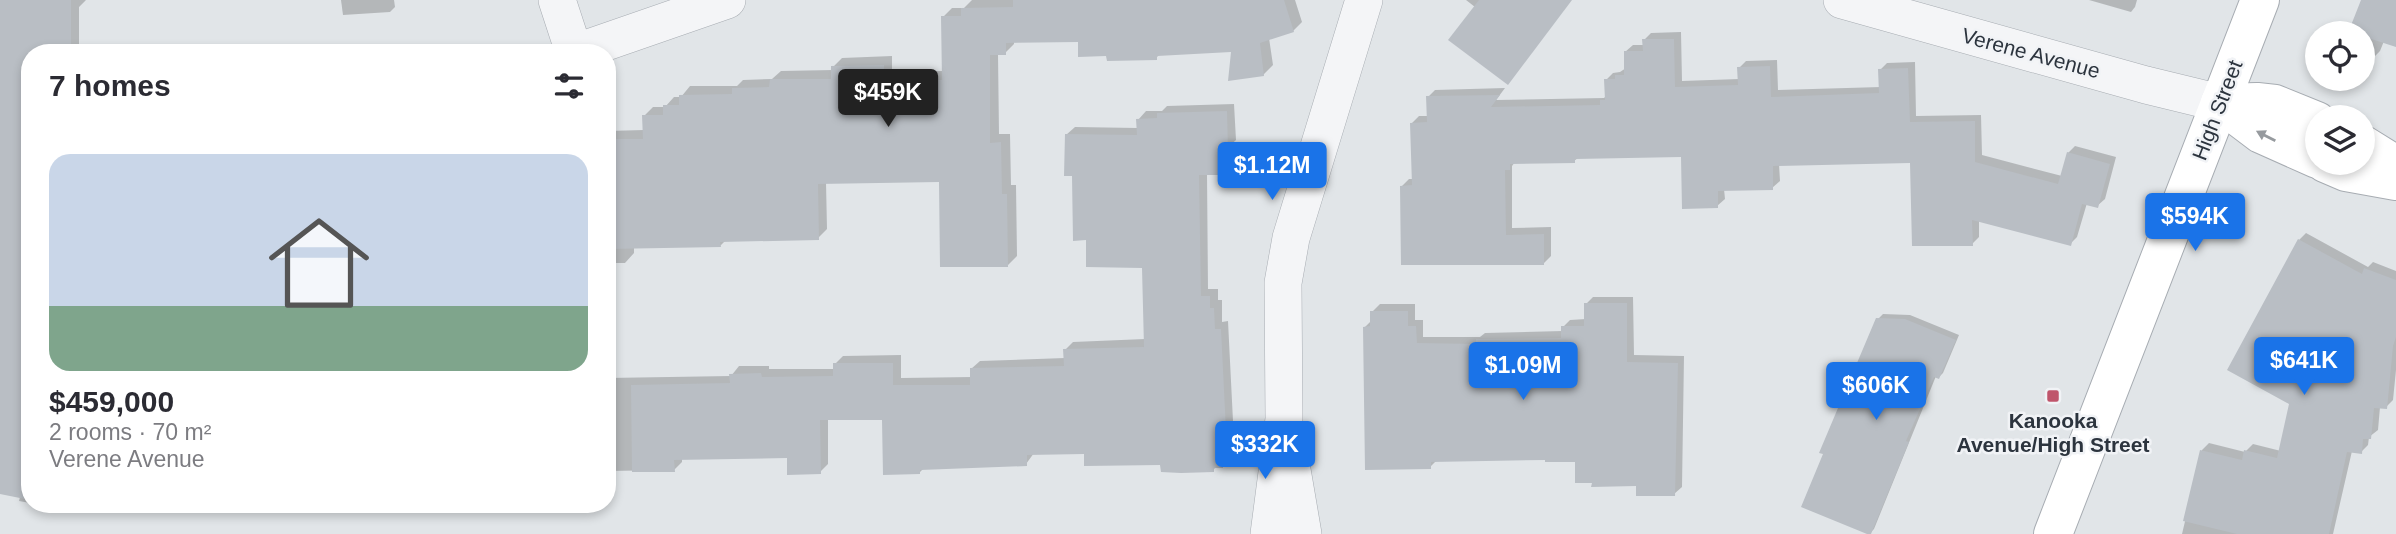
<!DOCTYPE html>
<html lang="en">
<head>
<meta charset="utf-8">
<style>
	:root { --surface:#fff; --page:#f7f7f7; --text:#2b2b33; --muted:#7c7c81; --accent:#1a73e8 }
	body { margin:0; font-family:Helvetica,sans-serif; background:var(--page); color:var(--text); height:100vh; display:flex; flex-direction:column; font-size:26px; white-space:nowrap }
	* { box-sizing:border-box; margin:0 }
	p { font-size:23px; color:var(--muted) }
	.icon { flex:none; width:38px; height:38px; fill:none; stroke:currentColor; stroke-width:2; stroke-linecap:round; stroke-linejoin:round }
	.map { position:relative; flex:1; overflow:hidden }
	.sheet { position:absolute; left:21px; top:44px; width:595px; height:469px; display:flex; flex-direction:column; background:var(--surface); border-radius:28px; box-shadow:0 4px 10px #0003 }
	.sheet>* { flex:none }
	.buttons { position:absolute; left:2305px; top:21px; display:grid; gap:14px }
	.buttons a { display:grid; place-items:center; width:70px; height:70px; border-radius:50%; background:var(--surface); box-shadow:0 4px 10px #0003; font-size:35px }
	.price { position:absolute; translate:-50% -60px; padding:0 16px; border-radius:7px; background:var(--accent); color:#fff; font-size:23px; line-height:46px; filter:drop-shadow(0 2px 4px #0008) }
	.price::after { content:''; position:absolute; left:50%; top:42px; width:21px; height:16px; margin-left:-10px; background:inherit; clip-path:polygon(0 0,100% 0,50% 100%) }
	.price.selected { background:#222; color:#fff }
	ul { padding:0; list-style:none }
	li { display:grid; align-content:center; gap:14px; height:371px; padding:0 28px }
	li span { display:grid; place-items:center; height:217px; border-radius:21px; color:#555 }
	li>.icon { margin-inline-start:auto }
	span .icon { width:126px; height:126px; fill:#fffc; stroke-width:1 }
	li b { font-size:30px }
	h2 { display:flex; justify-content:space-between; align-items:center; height:84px; padding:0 28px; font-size:30px }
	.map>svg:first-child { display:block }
</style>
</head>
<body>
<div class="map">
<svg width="2396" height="534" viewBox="0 0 2396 534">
	<rect width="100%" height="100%" fill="#e1e5e8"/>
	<g fill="#0003">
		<path d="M0,0H86L79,7V52H30L0,406Z"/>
		<path d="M341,0H394L395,7L390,12L343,15Z"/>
		<path d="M972,0H1295L1302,22L1293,31L1269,38L1273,65L1263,75L1233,50L1160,54L1156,58L1108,54L1079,40L1014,41V44L1005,53L998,54L999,134H1010L1011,185H1016L1017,256L1008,265L940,180L826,182L827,229L818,238L726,240L720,246L634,247V253L625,263H607V131L644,130V116L653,107H665L674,97H681L690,86H737L743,80L772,79L781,71L833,70V67L842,58L892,56V72L943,71V17L952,8H964Z"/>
		<path d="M1466,0H1571L1475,7Z"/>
		<path d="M2089,0H2137L2135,7L2131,12Z"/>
		<path d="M2363,0H2396V46L2384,41L2380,51L2373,58L2362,53V33H2350Z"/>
		<path d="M1681,32L1682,81L1739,79V68L1746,61L1777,60L1778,90L1881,87L1880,70L1887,63L1915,62L1916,116L1981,115L1982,155L2062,176L2068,153L2075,146L2116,157L2105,199L2097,206L2087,203L2077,237L2070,244L1979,219V237L1972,244L1912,161L1779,164L1780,181L1772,188L1724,189L1725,199L1717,206L1683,155L1579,157L1574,161L1515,162L1512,166V228L1551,227V256L1544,263L1402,186L1409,179H1413L1412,123L1419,116H1428V97L1435,90L1505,88L1496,100L1604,98L1606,96V80L1613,73L1620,72L1626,68L1625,52L1633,45H1644V40L1651,33Z"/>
		<path d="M1234,104L1236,140L1227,148L1228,165L1220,173H1207L1208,289H1218V300H1222V322L1228,321L1233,421L1229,425L1230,458L1222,466H1217L1213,470L1086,452L1034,453L1026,464L924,468L919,473L884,419H828V464L820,472L788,456L682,458V462L674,470L607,471V378L731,376L739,366H769V369H835V364L843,356L901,355V378L972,377L971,369L980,361L1065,358V350L1073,342L1145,339L1144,266L1088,239L1066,135L1075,127L1138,128V120L1146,111H1162L1167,106Z"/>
		<path d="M2306,233L2368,267L2373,262L2396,271V370L2393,400L2386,407H2380L2378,430L2369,437L2368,445L2361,452L2352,451L2333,534H2182L2202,450L2209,443L2245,452L2253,444L2281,451L2291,403L2299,240Z"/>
		<path d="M1593,297H1633L1634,355L1684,356L1682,487L1674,494L1638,484L1594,481L1577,460H1437L1430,467L1365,327L1372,320V312L1380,304H1415V320H1423V337H1480L1485,333L1563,331V327L1570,320L1586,319V304Z"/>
		<path d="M1883,314L1910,315L1959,335L1943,373L1939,377L1936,376L1874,529L1870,533L1878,319Z"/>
		<path d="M0,422L30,428V503L19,501L20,497L0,493Z"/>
		<path d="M33,504H112L104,512L77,507L72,512Z"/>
	</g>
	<g fill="#b9bec4">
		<path d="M0,0H71V52H30V500L0,494Z"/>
		<path d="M1013,0H1284L1294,32L1260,43L1264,76L1228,81L1231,52L1157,56V60L1107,61L1106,56L1078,57V42L1006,43V55H990V143L1001,142L1002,194H1007L1008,267H940L939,182L818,184L819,240L720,242L721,247L607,249V139H643L642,115H663V105H679V95L732,94V88L769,87L770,79H831V66L884,65V80H942L941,16H961V8L1013,7Z"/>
		<path d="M1479,0H1572L1508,85L1448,40Z"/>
		<path d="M2361,0H2396V47L2362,36V33H2348Z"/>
		<path d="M1642,39H1674L1675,87L1738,85L1737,67L1770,66L1771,97L1879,93L1878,69L1908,68L1910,122L1975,121V162L2058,184L2067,152L2110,164L2098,208L2082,204L2071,246L1972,220L1973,246H1912L1910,163L1773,166V190L1718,191V208L1682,209L1681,157L1575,159V163L1510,164V170H1505L1506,235L1544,234V265H1401L1400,186L1412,185L1410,123L1427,122L1426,96L1500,95L1491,107L1600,105V100H1605L1604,79H1615V75H1624V51H1643Z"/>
		<path d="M1227,111L1228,150H1220V175H1199L1201,296H1210V308H1214L1215,329H1221L1226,431H1222L1223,468H1214V472L1181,473L1161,472L1160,465L1084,466V454L1027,455V466L920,470V474L883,475L882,420H820L821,474L787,475V458L674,460L675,472H632L631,385L730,383L729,374L761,373L762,377L833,376V363H893V385H970V368L1064,366L1063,349L1144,347L1142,268L1086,267V240L1073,241L1072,176H1064L1065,134L1137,135L1136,119L1157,118V113Z"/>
		<path d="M2298,239L2362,274L2364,268L2396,280V337L2393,346L2387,409L2374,408L2371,439H2363L2362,454L2347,452L2329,534H2237L2183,521L2200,450L2242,460L2244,450L2277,458L2289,404L2227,370Z"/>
		<path d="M1584,303H1627V362L1678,363L1675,496H1636V486L1591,487L1592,483H1575V462H1545V460L1431,462V469L1365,470L1363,327L1370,326V311H1408V326H1416L1417,343L1476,344V339L1561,338V326H1584Z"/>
		<path d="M1876,318L1905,319L1956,340L1939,379L1934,377L1906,441L1909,442L1871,534H1867L1801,507L1823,454L1819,453Z"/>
	</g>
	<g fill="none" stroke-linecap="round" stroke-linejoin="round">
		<defs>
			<g id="street">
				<path d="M557,0L574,52"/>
				<path d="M1842,0L2146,85L2220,103"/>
				<path d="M577,52L727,0"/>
				<path d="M1290,458L1303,534"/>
				<path d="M1269,534L1284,419L1283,283L1291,238L1364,0"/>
			</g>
			<g id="secondary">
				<path d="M2220,103L2261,134L2317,159"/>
				<path d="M2220,103L2257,102L2275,104L2317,121"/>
				<path d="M2362,144L2396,165"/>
				<path d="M2325,163L2346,172L2396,181"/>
				<path d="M2053,534L2260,0"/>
			</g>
		</defs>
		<use href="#street" stroke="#a7acb2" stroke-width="38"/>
		<use href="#secondary" stroke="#a7acb2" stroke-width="40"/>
		<use href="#street" stroke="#f4f5f7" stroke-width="37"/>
		<use href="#secondary" stroke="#fff" stroke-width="38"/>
	</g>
	<defs><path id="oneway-solid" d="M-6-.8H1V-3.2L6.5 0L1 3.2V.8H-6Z" transform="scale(1.75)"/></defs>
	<use fill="#969a9e" href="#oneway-solid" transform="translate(2266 136) rotate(-153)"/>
	<rect fill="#bf556b" stroke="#f1f3f6" stroke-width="2.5" x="2046" y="389" width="14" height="14" rx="3.5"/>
	<g text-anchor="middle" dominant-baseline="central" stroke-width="5" stroke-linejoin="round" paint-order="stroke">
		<g font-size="21" fill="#2c343e" stroke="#f1f3f6">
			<text transform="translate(2031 53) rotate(15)">Verene Avenue</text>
			<text transform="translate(2217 110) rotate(-69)">High Street</text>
		</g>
		<g font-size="21" font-weight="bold" fill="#2c343e" stroke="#f1f3f6">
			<text x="2053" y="420">Kanooka<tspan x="2053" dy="24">Avenue/High Street</tspan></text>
		</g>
	</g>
</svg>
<div class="buttons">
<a><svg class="icon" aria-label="locate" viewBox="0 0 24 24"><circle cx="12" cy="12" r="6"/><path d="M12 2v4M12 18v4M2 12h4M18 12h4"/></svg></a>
<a><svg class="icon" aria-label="layers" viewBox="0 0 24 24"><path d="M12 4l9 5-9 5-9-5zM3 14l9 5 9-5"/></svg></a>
</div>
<b class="price selected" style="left:888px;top:129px">$459K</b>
<b class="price" style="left:1272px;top:202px">$1.12M</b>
<b class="price" style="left:2195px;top:253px">$594K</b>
<b class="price" style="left:2304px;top:397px">$641K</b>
<b class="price" style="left:1523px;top:402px">$1.09M</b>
<b class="price" style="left:1876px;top:422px">$606K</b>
<b class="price" style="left:1265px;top:481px">$332K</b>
<section class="sheet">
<h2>7 homes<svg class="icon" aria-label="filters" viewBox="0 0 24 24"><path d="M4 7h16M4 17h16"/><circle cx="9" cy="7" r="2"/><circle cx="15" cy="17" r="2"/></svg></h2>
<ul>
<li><span style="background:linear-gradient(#c9d6e8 70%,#7fa58c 0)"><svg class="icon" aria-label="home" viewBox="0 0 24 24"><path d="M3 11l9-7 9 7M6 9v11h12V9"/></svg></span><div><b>$459,000</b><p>2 rooms · 70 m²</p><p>Verene Avenue</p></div></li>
</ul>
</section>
</div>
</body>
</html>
